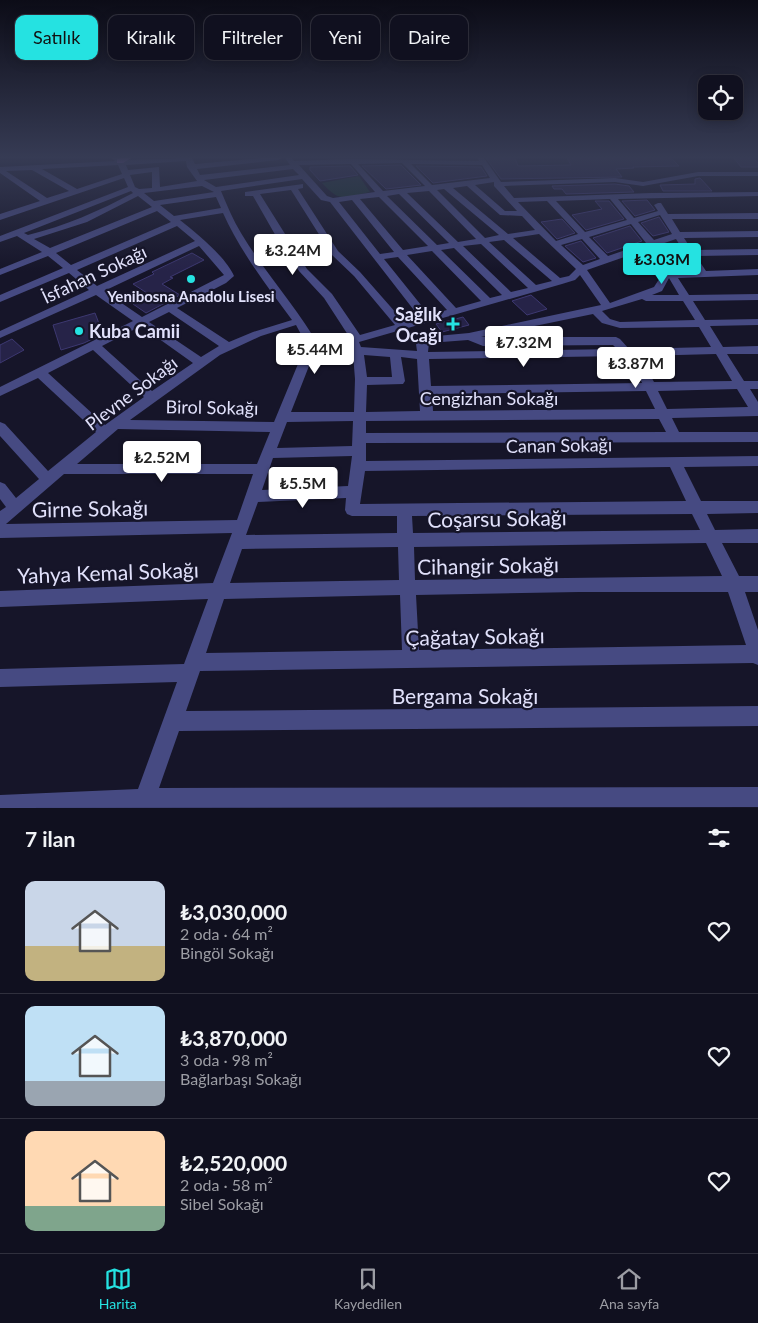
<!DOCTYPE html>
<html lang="tr">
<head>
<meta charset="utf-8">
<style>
	:root { --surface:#10101f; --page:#191928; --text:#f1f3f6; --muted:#9c9da4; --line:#30303d; --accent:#25e2e1 }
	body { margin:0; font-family:Lato,sans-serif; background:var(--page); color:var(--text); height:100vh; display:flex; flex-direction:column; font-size:19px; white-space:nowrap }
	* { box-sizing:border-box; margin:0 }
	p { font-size:16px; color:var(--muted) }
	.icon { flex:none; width:28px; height:28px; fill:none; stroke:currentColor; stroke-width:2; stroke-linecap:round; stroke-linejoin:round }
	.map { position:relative; height:808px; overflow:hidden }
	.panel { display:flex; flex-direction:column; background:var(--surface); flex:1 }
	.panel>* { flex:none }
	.banner { position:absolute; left:15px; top:15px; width:500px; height:45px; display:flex; gap:10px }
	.fabs { position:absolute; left:698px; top:75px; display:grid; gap:10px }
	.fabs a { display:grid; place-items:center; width:45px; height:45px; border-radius:10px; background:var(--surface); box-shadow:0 2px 12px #0003,0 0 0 1px var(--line); font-size:25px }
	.price { position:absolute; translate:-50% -42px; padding:0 11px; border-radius:5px; background:#fff; color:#222; font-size:16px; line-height:32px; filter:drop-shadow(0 1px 2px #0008) }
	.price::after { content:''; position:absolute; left:50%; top:30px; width:15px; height:11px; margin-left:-8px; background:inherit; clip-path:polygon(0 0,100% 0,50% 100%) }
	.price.current { background:var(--accent); color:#111 }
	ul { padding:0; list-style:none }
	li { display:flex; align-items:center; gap:15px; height:125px; padding:0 25px }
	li+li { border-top:1px solid var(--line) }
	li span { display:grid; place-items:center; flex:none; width:140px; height:100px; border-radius:10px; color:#555 }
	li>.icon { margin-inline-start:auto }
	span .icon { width:60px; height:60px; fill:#fffc; stroke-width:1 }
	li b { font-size:21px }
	h2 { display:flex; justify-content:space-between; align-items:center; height:60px; padding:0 25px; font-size:21px }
	.pill { padding:0 18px; border-radius:10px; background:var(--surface); box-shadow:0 2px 12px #0003,0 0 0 1px var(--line); font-size:18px; line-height:45px }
	.pill.current { background:var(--accent); color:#111 }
	.tabs { display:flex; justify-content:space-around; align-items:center; height:70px; border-top:1px solid var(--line); background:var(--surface); font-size:14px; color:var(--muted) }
	.tabs a { display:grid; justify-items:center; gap:2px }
	.tabs .current { color:var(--accent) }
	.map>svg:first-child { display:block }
</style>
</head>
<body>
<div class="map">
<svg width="758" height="808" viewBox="0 0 758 808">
	<rect width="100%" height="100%" fill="#161529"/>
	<path fill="#18322f" d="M359,176L370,192C345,197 341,204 322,183Z"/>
	<g fill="#262348" stroke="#3d3871">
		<path d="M486,158H515L518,166L571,165L567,158H671L679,166L633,167L634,168L616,169L622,177L501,179Z"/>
		<path d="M734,158H753L758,163V167H741Z"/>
		<path d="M401,165L421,185L386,189L362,166Z"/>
		<path d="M350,166L358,175L320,181L310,170V167Z"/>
		<path d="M416,166L481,167L487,176L433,183Z"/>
		<path d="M700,178L712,191H663L660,185L695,184V179Z"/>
		<path d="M615,184L629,186L634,192L566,194L562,189H554L552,186Z"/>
		<path d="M647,200L655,210L635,216L622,201Z"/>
		<path d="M595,201H609L624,219L586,230L572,215L602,209Z"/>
		<path d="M659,217L669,232L653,236L641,223Z"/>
		<path d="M562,219L575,233L557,239L541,222Z"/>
		<path d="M630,226L642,241L607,253L593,238Z"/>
		<path d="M581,241L596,258L583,262L565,246Z"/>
		<path d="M192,253L204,260L170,277L173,278L162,284L180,295L146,313L133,304L150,295L133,284L154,274L152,272Z"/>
		<path d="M531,295L547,309L527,315L512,301Z"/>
		<path d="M95,313L103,334L84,343L61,350L53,325Z"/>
		<path d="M463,317L469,325L442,332L436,324Z"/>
		<path d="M12,339L24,350L0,363V345Z"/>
	</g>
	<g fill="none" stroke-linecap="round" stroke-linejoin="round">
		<path fill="#464a82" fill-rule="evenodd" d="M112,158H120L124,160L192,158L195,164L261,158H282L278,160L197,169L200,175L290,165L285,158H292L294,161L352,159L479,161L478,158H484L501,182L615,178L643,182L698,172H758V176H698L643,186L615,182L504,186L514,198L651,193L758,192V196L618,199L634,218L658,211L654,205L658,203H661L668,214L758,213V219H672L680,232L758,231V237L684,238L692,250L758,249V255L696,256L706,271L758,269V275L678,278L689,295L758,294V300L693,301L705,320L758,319V325L710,326L723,347L758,346V354H727L744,381H758V389H750L758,402V416L672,418L679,432H758V442L366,443V461L758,456V466L684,467L701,501H758V513L707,514L715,530L758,529V543H722L739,576H758V592H745L758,630V665L753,663L200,671L186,711L758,706V726L179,731L159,788L758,787V807L0,808V795L138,789L177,682L0,687V669L184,664L208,599L0,607V591L213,583L232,533L0,538V511L6,507L0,499V482L5,484L16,498L39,479L0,436V422L5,424L48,471L96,432L38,378L0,396V387L133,321L96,295L0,338V331L89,290L69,273L0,302V295L63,268L48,256L0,275V269L42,252L17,236L0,242V236L128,187L124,178L0,220V214L40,201L0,173V167L115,161ZM186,161L187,167L197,181L160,187L159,167L128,170L126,165ZM402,163L425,186L383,191L358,164ZM351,164L375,192L333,198L327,196L299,165ZM411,164L482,165L490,178L432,185ZM118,165L122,174L77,189L42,169ZM293,169L299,175L216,187L204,180ZM32,170L69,191L47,198L6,171ZM152,172V188L139,189L135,187L130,175ZM302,179L321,200L330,202L420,318L404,322L360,272L338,251L298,189L303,188V184L245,192V196H253L281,245L299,271L324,298L350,338L320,348C297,307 265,273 241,233C233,220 227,205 221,191ZM494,182V186L517,211H505L475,185ZM202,186L214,192L154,201L144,193ZM467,186L500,215L522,216L535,230L508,234L453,188ZM444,189L499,235L485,238L437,190ZM291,190L332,255L354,276L395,325L360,335L332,294L307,269L260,194ZM131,191L133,193C99,211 65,226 28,235L24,233ZM429,191L476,239L458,242L407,193ZM399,194L449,243L437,245L387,196ZM138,196L152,207L50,248L34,239L87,222ZM216,197L221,208L174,216L160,205ZM379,197L428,246L403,250L360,199ZM610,199L627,220L585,232L556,201ZM352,200L394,252L380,254L339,202ZM547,201L578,234L556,241L518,202ZM157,211L171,222L71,265L56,253ZM223,213C240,251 267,286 292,320L253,332L229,342L177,308L226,283L234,276C226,257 196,233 180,220ZM660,215L672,234L654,240L638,222ZM631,224L646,243L608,256L589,237ZM177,226L195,241L97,286L77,270ZM539,234L576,269L569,276L560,278L513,238ZM582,239L600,259L583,265L561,245ZM676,239L696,271L663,273L654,287L610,303L587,270ZM504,240L552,281L536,285L489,242ZM481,244L528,288L511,292L463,246ZM199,246L224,275L142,317L104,291ZM454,248L502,295L490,298L441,250ZM432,251L481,301L456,308L407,255ZM398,257L447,310L429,315L384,259ZM580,275L601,305L469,333L426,337L422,338L416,344L417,351L361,347L359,342L562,284L575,280ZM669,278L679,295H652L662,291ZM642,299L646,301H683L695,320L620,322L610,319L602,311ZM169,312L219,346L201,357L149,322ZM593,314L602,323L620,328L699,327L711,347L629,349L620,339L616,337H481ZM296,325L311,353L298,364L274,422L130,420L220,355L261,336ZM141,326L193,363L152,391L102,346ZM468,340L483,346L613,345L617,349L428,352L429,343ZM93,350L144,397L105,425L48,373ZM332,352L353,354L355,379L354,412H291L309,366L321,357ZM716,354L732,381L654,382L640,356ZM364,355L390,357L392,377H367ZM625,356H629L642,383L431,386L429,359ZM401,357L417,359L420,411L366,412L367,385L403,384L405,381ZM737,389L748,407L667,409L658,391ZM646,391L655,409L433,411L432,394ZM659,419L666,432L366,433V421ZM353,421L352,446L277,448L287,422ZM118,429L270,432L257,464H77ZM352,456L348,486L262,490L273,458ZM670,467L686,501L360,504L365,471ZM64,474H253L237,520L6,524ZM346,498L345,510L347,514L352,516H397V533L246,535L258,502ZM692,514L700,530L413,533L412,516ZM706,543L722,576L415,580L414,547ZM398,547L399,580L230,583L242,549ZM579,592H728L746,645L419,650L416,595ZM400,595L402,650L206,653L224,599Z"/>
		<path fill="#b476ed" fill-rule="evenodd" d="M122,158H131L123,163H117V159Z"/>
	</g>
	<linearGradient id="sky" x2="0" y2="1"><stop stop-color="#0c0c17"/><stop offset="0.58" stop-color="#363b54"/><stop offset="1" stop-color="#363b54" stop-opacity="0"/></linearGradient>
	<rect width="758" height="271" fill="url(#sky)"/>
	<g fill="#25e2e1" stroke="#161529" stroke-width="2">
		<circle cx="191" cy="279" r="5"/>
		<path d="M450.5 316.5h5v5h5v5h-5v5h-5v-5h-5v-5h5z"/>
		<circle cx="79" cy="331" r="5"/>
	</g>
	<g text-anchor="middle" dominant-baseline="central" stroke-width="4.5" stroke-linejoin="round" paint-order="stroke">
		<g font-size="15" font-weight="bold" fill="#e1e1fb" stroke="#161529">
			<text x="191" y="296">Yenibosna Anadolu Lisesi</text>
		</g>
		<g font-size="18" fill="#e1e1fb" stroke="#161529">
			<text transform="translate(94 274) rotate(-25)">İsfahan Sokağı</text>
			<text transform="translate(131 393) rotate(-37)">Plevne Sokağı</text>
			<text x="489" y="398">Cengizhan Sokağı</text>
			<text transform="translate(212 407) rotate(1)">Birol Sokağı</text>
			<text transform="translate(559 445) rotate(-1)">Canan Sokağı</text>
		</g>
		<g font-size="18" font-weight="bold" fill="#e1e1fb" stroke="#161529" text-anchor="end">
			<text x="442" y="314">Sağlık<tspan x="442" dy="21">Ocağı</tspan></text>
			<text x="89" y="331" text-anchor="start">Kuba Camii</text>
		</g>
		<g font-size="21" fill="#e1e1fb" stroke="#161529">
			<text transform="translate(90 508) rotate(-1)">Girne Sokağı</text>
			<text transform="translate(497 518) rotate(-1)">Coşarsu Sokağı</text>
			<text transform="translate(488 565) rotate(-1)">Cihangir Sokağı</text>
			<text transform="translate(108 572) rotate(-2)">Yahya Kemal Sokağı</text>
			<text transform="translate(475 636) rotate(-1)">Çağatay Sokağı</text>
			<text x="465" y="695">Bergama Sokağı</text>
		</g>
	</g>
</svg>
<div class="fabs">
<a><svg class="icon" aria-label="locate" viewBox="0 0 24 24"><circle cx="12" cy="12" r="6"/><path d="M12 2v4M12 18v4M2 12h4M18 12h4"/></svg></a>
</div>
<b class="price" style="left:293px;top:276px">₺3.24M</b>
<b class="price current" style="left:662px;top:285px">₺3.03M</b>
<b class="price" style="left:524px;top:368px">₺7.32M</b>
<b class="price" style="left:315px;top:375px">₺5.44M</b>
<b class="price" style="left:636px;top:389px">₺3.87M</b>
<b class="price" style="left:162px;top:483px">₺2.52M</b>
<b class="price" style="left:303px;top:509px">₺5.5M</b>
<div class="banner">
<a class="pill current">Satılık</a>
<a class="pill">Kiralık</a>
<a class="pill">Filtreler</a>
<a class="pill">Yeni</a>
<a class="pill">Daire</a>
</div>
</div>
<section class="panel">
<h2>7 ilan<svg class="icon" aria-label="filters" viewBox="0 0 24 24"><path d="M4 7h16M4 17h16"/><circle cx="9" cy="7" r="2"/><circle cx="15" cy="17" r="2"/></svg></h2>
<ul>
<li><span style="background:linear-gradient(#c9d6e8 65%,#c2b280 0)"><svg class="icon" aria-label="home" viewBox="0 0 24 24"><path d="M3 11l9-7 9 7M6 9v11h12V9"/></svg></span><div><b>₺3,030,000</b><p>2 oda · 64 m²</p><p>Bingöl Sokağı</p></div><svg class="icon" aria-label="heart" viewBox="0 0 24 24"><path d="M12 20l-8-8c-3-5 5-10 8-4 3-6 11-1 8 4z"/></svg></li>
<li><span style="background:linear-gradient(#bfe0f5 75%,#9aa5b1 0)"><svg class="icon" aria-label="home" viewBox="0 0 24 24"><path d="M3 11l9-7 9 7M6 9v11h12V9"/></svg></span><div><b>₺3,870,000</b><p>3 oda · 98 m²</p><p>Bağlarbaşı Sokağı</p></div><svg class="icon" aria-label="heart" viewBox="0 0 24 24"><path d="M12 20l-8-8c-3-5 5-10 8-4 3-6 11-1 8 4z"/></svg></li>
<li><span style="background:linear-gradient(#ffd9b3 75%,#7fa58c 0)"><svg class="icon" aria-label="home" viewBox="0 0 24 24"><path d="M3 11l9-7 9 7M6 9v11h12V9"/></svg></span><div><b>₺2,520,000</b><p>2 oda · 58 m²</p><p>Sibel Sokağı</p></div><svg class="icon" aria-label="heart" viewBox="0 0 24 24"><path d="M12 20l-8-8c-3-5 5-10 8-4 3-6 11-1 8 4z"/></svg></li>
</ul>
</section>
<nav class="tabs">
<a class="current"><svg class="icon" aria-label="map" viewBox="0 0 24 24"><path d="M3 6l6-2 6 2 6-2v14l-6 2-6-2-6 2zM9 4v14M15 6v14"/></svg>Harita</a>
<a><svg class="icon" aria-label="saved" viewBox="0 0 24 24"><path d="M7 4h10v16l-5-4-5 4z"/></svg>Kaydedilen</a>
<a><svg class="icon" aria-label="home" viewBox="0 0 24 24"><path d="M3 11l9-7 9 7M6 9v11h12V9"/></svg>Ana sayfa</a>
</nav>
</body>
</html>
